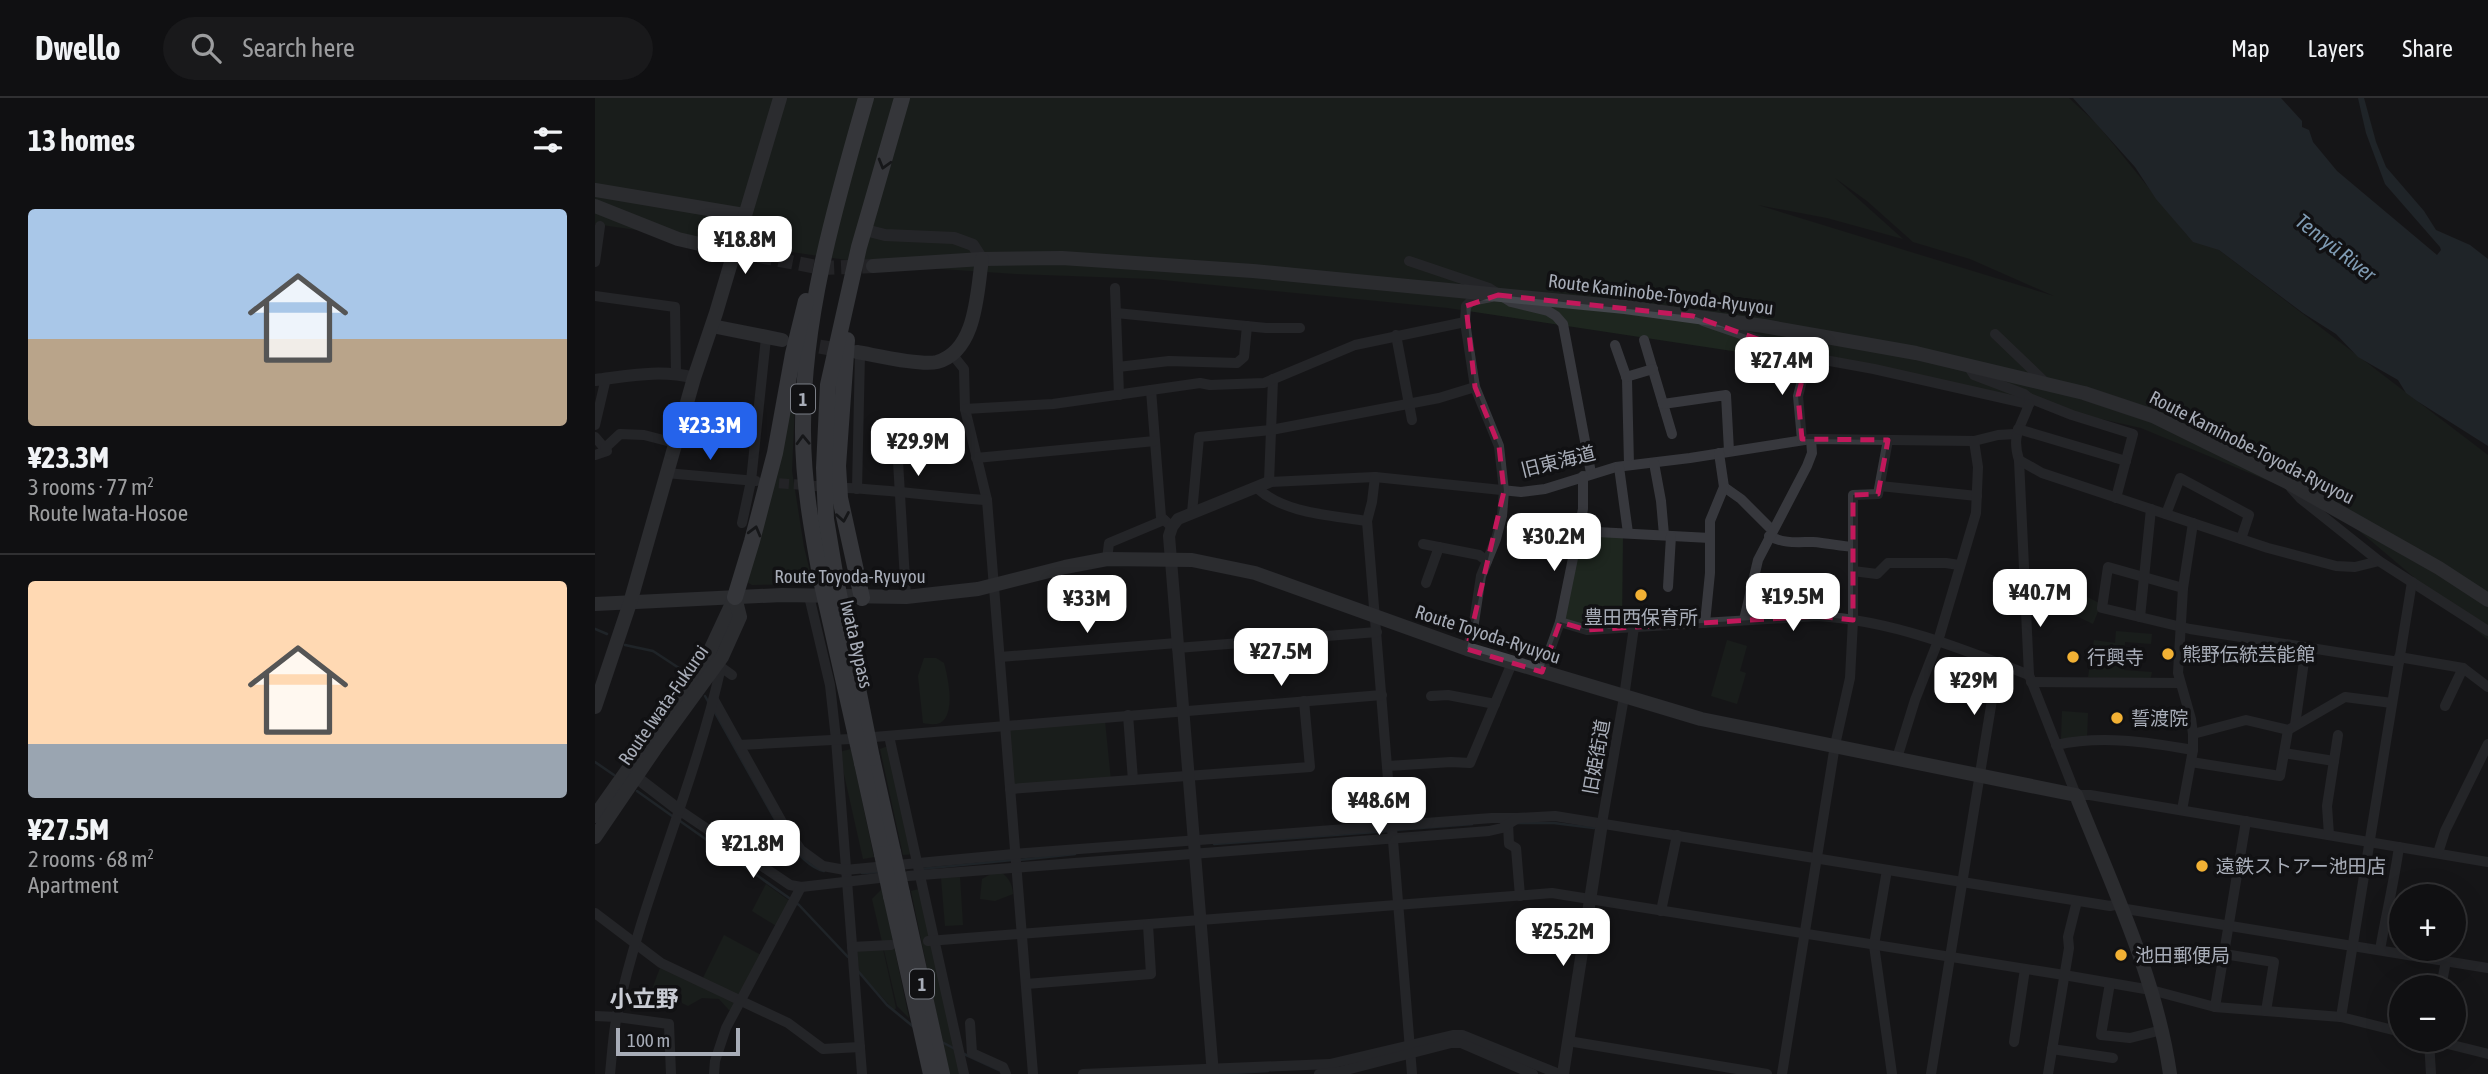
<!DOCTYPE html>
<html lang="en">
<head>
<meta charset="utf-8">
<style>
	:root { --surface:#101012; --page:#19191b; --text:#f1f3f6; --muted:#9c9d9f; --line:#303032; --accent:#2563eb }
	body { margin:0; font-family:"Asap Condensed","Noto Sans JP",sans-serif; background:var(--page); color:var(--text); height:100vh; display:flex; flex-direction:column; font-size:26px; white-space:nowrap }
	* { box-sizing:border-box; margin:0 }
	p { font-size:23px; color:var(--muted) }
	.icon { flex:none; width:38px; height:38px; fill:none; stroke:currentColor; stroke-width:2; stroke-linecap:round; stroke-linejoin:round }
	.map { position:relative; flex:1; overflow:hidden }
	.details { display:flex; flex-direction:column; background:var(--surface); width:595px }
	.details>* { flex:none }
	.buttons { position:absolute; left:1794px; top:786px; display:grid; gap:14px }
	.buttons a { display:grid; place-items:center; width:77px; height:77px; border-radius:50%; background:var(--surface); box-shadow:0 7px 28px #0002,0 0 0 2px var(--line); font-size:35px }
	.scale { position:absolute; left:21px; bottom:18px; width:124px; box-sizing:border-box; padding-left:7px; border:4px solid #a8adb8; border-top:0; font-size:19px; line-height:24px; white-space:nowrap; color:#a8adb8; -webkit-text-stroke:5px #111113; paint-order:stroke }
	.price { position:absolute; translate:-50% -60px; padding:0 16px; border-radius:14px; background:#fff; color:#222; font-size:23px; line-height:46px; filter:drop-shadow(0 2px 4px #0008) }
	.price::after { content:''; position:absolute; left:50%; top:42px; width:21px; height:16px; margin-left:-10px; background:inherit; clip-path:polygon(0 0,100% 0,50% 100%) }
	.price.active { background:var(--accent); color:#fff }
	ul { padding:0; list-style:none }
	li { display:grid; align-content:center; gap:14px; height:371px; padding:0 28px }
	li+li { border-top:2px solid var(--line) }
	li span { display:grid; place-items:center; height:217px; border-radius:7px; color:#555 }
	li>.icon { margin-inline-start:auto }
	span .icon { width:126px; height:126px; fill:#fffc; stroke-width:1 }
	li b { font-size:30px }
	h2 { display:flex; justify-content:space-between; align-items:center; height:84px; padding:0 28px; font-size:30px }
	header { display:flex; align-items:center; gap:42px; box-sizing:border-box; height:98px; padding:0 35px; background:var(--surface); border-bottom:2px solid var(--line) }
	header strong { font-size:33px }
	nav { display:flex; gap:38px; margin-inline-start:auto; font-size:24px }
	.search { width:490px; height:63px; background:var(--page); display:flex; align-items:center; gap:18px; box-sizing:border-box; padding:0 24px; border-radius:38px; color:var(--muted); font-size:26px }
	main { display:flex; flex:1; min-height:0 }
	.map>svg:first-child { display:block }
</style>
</head>
<body>
<header>
<strong>Dwello</strong>
<div class="search"><svg class="icon" aria-label="search" viewBox="0 0 24 24"><circle cx="10" cy="10" r="6"/><path d="M15 15l6 6"/></svg>Search here</div>
<nav><a>Map</a><a>Layers</a><a>Share</a></nav>
</header>
<main>
<section class="details">
<h2>13 homes<svg class="icon" aria-label="filters" viewBox="0 0 24 24"><path d="M4 7h16M4 17h16"/><circle cx="9" cy="7" r="2"/><circle cx="15" cy="17" r="2"/></svg></h2>
<ul>
<li><span style="background:linear-gradient(#a9c7e8 60%,#b9a48a 0)"><svg class="icon" aria-label="home" viewBox="0 0 24 24"><path d="M3 11l9-7 9 7M6 9v11h12V9"/></svg></span><div><b>¥23.3M</b><p>3 rooms · 77 m²</p><p>Route Iwata-Hosoe</p></div></li>
<li><span style="background:linear-gradient(#ffd9b3 75%,#9aa5b1 0)"><svg class="icon" aria-label="home" viewBox="0 0 24 24"><path d="M3 11l9-7 9 7M6 9v11h12V9"/></svg></span><div><b>¥27.5M</b><p>2 rooms · 68 m²</p><p>Apartment</p></div></li>
</ul>
</section>
<div class="map">
<svg width="1893" height="976" viewBox="0 0 1893 976">
	<rect width="100%" height="100%" fill="#161618"/>
	<g fill="#1e261f" fill-rule="evenodd">
		<path d="M0,0H1474L1502,26L1592,137L1624,152L1893,357V542L1736,409L1546,330L1341,284L853,210L558,181L421,176L287,167L0,126ZM1240,80L1272,103L1318,144L1375,161L1459,198L1163,107L1232,120L1308,141Z"/>
		<path d="M201,283L197,373L209,449L218,486L157,487L152,484Z"/>
		<path d="M983,433L1028,435L1027,528L993,532L965,524Z"/>
		<path d="M1471,488L1506,506L1498,526L1463,509Z"/>
		<path d="M1521,533L1557,536L1556,546L1530,544L1529,572L1557,574L1555,583L1493,579L1499,542L1520,545Z"/>
		<path d="M1132,542L1152,548L1145,573L1151,575L1142,606L1116,598Z"/>
		<path d="M329,560H341L349,565C353,580 361,616 345,625C340,627 333,626 328,625L323,578Z"/>
		<path d="M1467,613L1493,615L1492,640L1466,641Z"/>
		<path d="M510,623L516,683L415,691V627Z"/>
		<path d="M296,647L320,756L308,757L285,651Z"/>
		<path d="M256,651L279,759L268,761L244,654Z"/>
		<path d="M403,772C413,779 417,784 418,796L400,803L385,801L387,781Z"/>
		<path d="M365,779L368,827L350,828L346,780Z"/>
		<path d="M171,786L196,804L183,829L157,813Z"/>
		<path d="M328,790L369,976H354L316,793Z"/>
		<path d="M287,791L314,920L302,908L277,801Z"/>
		<path d="M129,837L166,857L143,897L108,880Z"/>
		<path d="M288,851L301,910L299,912L264,874L262,853Z"/>
		<path d="M65,870L77,873L142,904L138,912H134L124,901L107,900L93,908L87,905L86,891L78,887L71,890L64,907L59,905L57,891Z"/>
	</g>
	<path fill="#2c353c" d="M1478,0H1686L1707,23V29L1714,32L1718,44L1742,73L1842,157L1846,152L1845,149L1790,86L1771,35L1763,0H1769L1781,44L1791,69L1829,113L1841,132L1875,147L1893,161V348L1822,303L1811,295L1803,282L1763,259L1741,236L1708,215L1624,152L1598,144L1561,101L1540,69Z"/>
	<g fill="none" stroke-linecap="round" stroke-linejoin="round">
		<g stroke="#2c353c" stroke-width="2.5">
			<path d="M0,531L12,536"/>
			<path d="M30,547L58,553L90,574"/>
			<path d="M110,598L114,605"/>
			<path d="M118,611L191,741C201,753 213,769 229,773"/>
			<path d="M0,664L19,677"/>
			<path d="M42,693L80,720"/>
			<path d="M85,723L204,807L253,859"/>
			<path d="M922,725H959L999,730"/>
			<path d="M800,732L877,726"/>
			<path d="M619,746L794,733"/>
			<path d="M424,762L480,756"/>
			<path d="M326,771L417,762"/>
			<path d="M267,775L285,774"/>
			<path d="M263,873L292,907L320,930"/>
			<path d="M347,944L360,951"/>
			<path d="M369,956L404,972"/>
			<path d="M620,976L673,973"/>
		</g>
		<path stroke="#333438" stroke-width="10" stroke-dasharray="10 5" stroke-linecap="butt" d="M169,384L234,389"/>
		<g stroke="#333438" stroke-width="14" stroke-dasharray="14 7" stroke-linecap="butt">
			<path d="M122,150L227,170L278,168"/>
			<path d="M204,245L250,253"/>
		</g>
		<g stroke="#37383d" stroke-width="10">
			<path d="M814,163L894,190L916,204L953,213L961,218L968,226L996,375"/>
			<path d="M0,164L5,128"/>
			<path d="M520,190L524,297"/>
			<path d="M0,198L80,209L81,275"/>
			<path d="M521,215L671,230H705"/>
			<path d="M1108,223L1213,259L1279,271L1434,306"/>
			<path d="M1400,236L1450,284"/>
			<path d="M801,237L817,322"/>
			<path d="M1049,242L1077,336"/>
			<path d="M1020,247L1032,281L1034,367"/>
			<path d="M357,256L369,271L370,311L392,402L438,976"/>
			<path d="M1372,266L1379,277L1429,296L1434,300V306"/>
			<path d="M523,269L574,263L642,265L649,259L652,228"/>
			<path d="M1031,279L1058,271"/>
			<path d="M678,281L674,384L780,379L926,394L950,391L1021,369L1095,360L1216,341L1379,343L1403,337L1420,336"/>
			<path d="M556,292L566,419L577,429"/>
			<path d="M1434,300L1477,317L1538,336L1521,400"/>
			<path d="M1068,306L1131,297L1134,353"/>
			<path d="M1434,306C1426,330 1416,336 1424,362L1434,577L1481,697H1495L1893,764"/>
			<path d="M370,311L458,306L605,285L615,287L669,285L760,247L870,224"/>
			<path d="M0,327L11,280"/>
			<path d="M301,329L311,499"/>
			<path d="M1423,331L1531,363"/>
			<path d="M0,339L12,353L0,357"/>
			<path d="M1207,342L1203,298L1213,259"/>
			<path d="M10,350L25,336L49,337L80,345"/>
			<path d="M381,360L560,343"/>
			<path d="M1424,362L1447,375L1673,450L1741,468L1760,469L1784,463"/>
			<path d="M1059,365L1066,403L1069,437"/>
			<path d="M1024,369L1033,435"/>
			<path d="M71,375L161,383"/>
			<path d="M1285,388L1382,398"/>
			<path d="M1129,389L1146,401L1177,432"/>
			<path d="M252,390C299,392 345,399 392,402"/>
			<path d="M662,390C690,416 736,417 772,423L817,976"/>
			<path d="M1696,390L1705,400L1784,463L1893,533"/>
			<path d="M262,391L265,255"/>
			<path d="M597,415L604,339L676,332L844,300L880,289"/>
			<path d="M1571,416L1585,380L1654,417L1646,441"/>
			<path d="M772,423L777,404L780,379"/>
			<path d="M147,425L156,383L171,240"/>
			<path d="M983,433L1115,440"/>
			<path d="M1174,438C1190,446 1201,444 1218,444C1232,445 1245,448 1258,449"/>
			<path d="M828,446L884,457L892,463"/>
			<path d="M512,461L514,445L569,422"/>
			<path d="M1258,473L1282,476L1293,465H1351L1364,467"/>
			<path d="M831,485L844,449"/>
			<path d="M1073,489L1076,438"/>
			<path d="M1588,490L1513,469L1507,510L1595,531L1804,564"/>
			<path d="M214,498L235,587L241,641L267,976"/>
			<path d="M1545,519L1556,411"/>
			<path d="M1149,522L1163,462L1212,368L1217,355L1216,341"/>
			<path d="M965,524L992,532L1222,518C1295,522 1366,550 1434,577"/>
			<path d="M1110,525L1115,475V423L1129,389L1124,355"/>
			<path d="M582,550L782,534"/>
			<path d="M872,551L878,531L886,478L901,441L907,418L909,393L904,348L880,289L870,224L871,208L876,203L896,199"/>
			<path d="M405,559L582,545"/>
			<path d="M1804,559L1868,570L1893,589"/>
			<path d="M123,567L137,577"/>
			<path d="M947,574L965,524L988,411V378"/>
			<path d="M1436,584L1585,585"/>
			<path d="M836,598L853,597L900,606"/>
			<path d="M119,602L188,726L206,752L228,768L250,772L419,756L897,720H922"/>
			<path d="M1850,608L1868,570"/>
			<path d="M533,617L538,682"/>
			<path d="M1700,627L1711,549"/>
			<path d="M1693,632L1750,599L1797,605"/>
			<path d="M294,638L369,976"/>
			<path d="M144,647L255,641L787,597"/>
			<path d="M1461,647C1506,637 1553,644 1598,652"/>
			<path d="M1689,655L1739,663"/>
			<path d="M1302,660L1320,602L1343,543L1381,415L1383,369L1379,343"/>
			<path d="M1596,664L1685,678L1693,632L1651,622L1598,636"/>
			<path d="M793,668L856,664L875,665L917,565"/>
			<path d="M415,691L715,669L709,603"/>
			<path d="M84,712L195,787L206,789L284,780"/>
			<path d="M1587,712L1598,652V636L1596,621L1583,575L1588,490L1598,425"/>
			<path d="M1007,725L1029,599L1039,529"/>
			<path d="M913,726L914,746L921,750L925,798"/>
			<path d="M1734,737L1732,708L1743,637"/>
			<path d="M1843,755L1850,733L1893,646"/>
			<path d="M1292,772L1279,847L1297,976"/>
			<path d="M313,778L894,733L907,730L923,720L960,718L1515,808L1524,806"/>
			<path d="M1525,810L1893,870"/>
			<path d="M1066,813L1082,737"/>
			<path d="M0,815L66,865L193,925L228,951L265,949"/>
			<path d="M333,843L957,795L1469,877L1556,892L1620,909L1746,919L1806,934"/>
			<path d="M257,849L296,847"/>
			<path d="M1785,852C1791,817 1799,784 1804,749"/>
			<path d="M1629,856L1679,864L1671,913"/>
			<path d="M1515,885L1506,937L1535,940L1567,932"/>
			<path d="M431,886L556,876L553,827"/>
			<path d="M1846,889L1851,863"/>
			<path d="M1620,909L1651,723"/>
			<path d="M0,918L22,919L74,926L76,976"/>
			<path d="M1746,919L1817,484"/>
			<path d="M375,925L377,955L408,969L411,976"/>
			<path d="M1834,942L1836,976"/>
			<path d="M1837,942L1893,956"/>
			<path d="M973,943L1172,976"/>
			<path d="M1419,944L1430,871"/>
			<path d="M1457,951L1518,960"/>
			<path d="M15,976C17,957 18,936 22,917C47,799 100,687 126,569"/>
			<path d="M119,976L120,963L131,930L206,789"/>
			<path d="M488,976L735,966L858,937H867L964,976"/>
			<path d="M724,976L743,974L856,945H866L938,976"/>
			<path d="M1187,976L1240,647L1255,580L1258,522V397L1283,396L1293,342"/>
			<path d="M1336,976L1403,565"/>
			<path d="M1453,976L1474,850L1473,839L1482,803"/>
		</g>
		<g stroke="#37383d" stroke-width="12">
			<path d="M270,132L290,137L359,140L378,147L387,161"/>
			<path d="M0,282C33,278 66,271 99,280"/>
			<path d="M41,679L84,712"/>
			<path d="M618,976L574,438L577,429L583,421L674,384"/>
			<path d="M968,976L1007,725"/>
		</g>
		<g stroke="#45474d" stroke-width="14">
			<path d="M0,92L149,117"/>
			<path d="M0,108L83,141L122,150"/>
			<path d="M278,168L387,161L467,160L658,173L1030,209L1169,228L1321,255L1489,295L1558,318L1692,384L1844,470L1893,502"/>
			<path d="M117,228L187,242"/>
			<path d="M262,254C280,257 326,268 342,264C382,253 382,193 387,161"/>
			<path d="M0,506L187,497L311,499L383,491L470,469L512,461L597,462L660,475L872,551L1106,621L1481,697C1517,788 1561,879 1575,976"/>
			<path d="M0,609L35,505L99,280L121,215L185,0"/>
			<path d="M0,718L112,559L140,499"/>
			<path d="M0,739L60,651L127,559L145,519L140,499"/>
		</g>
		<g stroke="#5b5e65" stroke-width="16">
			<path d="M252,242L243,368L245,400L267,500"/>
			<path d="M241,481L231,421L229,370L233,287L264,149L307,0"/>
			<path d="M226,482C217,433 208,384 208,334C207,220 240,108 271,0"/>
			<path d="M140,499L157,443L180,355L198,256L211,203"/>
			<path d="M277,660L298,754"/>
			<path d="M267,665L287,756"/>
			<path d="M307,795L347,976"/>
			<path d="M296,798L336,976"/>
		</g>
		<g stroke="#5b5e65" stroke-width="16">
			<path d="M241,481L277,660"/>
			<path d="M226,482L267,665"/>
			<path d="M298,754L307,795"/>
			<path d="M287,756L296,798"/>
		</g>
	</g>
	<defs><path id="oneway-chevron" d="M-2-3.5L2.5 0L-2 3.5" fill="none" stroke-width="1.6" stroke-linecap="round" stroke-linejoin="round" transform="scale(1.75)"/></defs>
	<g stroke="#18191b">
		<use href="#oneway-chevron" transform="translate(289 66) rotate(106)"/>
		<use href="#oneway-chevron" transform="translate(208 342) rotate(-92)"/>
		<use href="#oneway-chevron" transform="translate(248 419) rotate(80)"/>
		<use href="#oneway-chevron" transform="translate(160 433) rotate(-75)"/>
	</g>
	<path d="M0 0H1893V976H0ZM903,197L1098,218L1213,259L1203,298L1207,341L1293,342L1283,396L1258,397V522L1222,518L992,532L965,524L947,574L872,551L909,393L904,348L880,289L871,208Z" fill="#161618" fill-opacity=".55" fill-rule="evenodd"/>
	<path fill="none" stroke="#c2185b" stroke-width="5" stroke-dasharray="14 9" stroke-linejoin="round" d="M903,197L1098,218L1213,259L1203,298L1207,341L1293,342L1283,396L1258,397V522L1222,518L992,532L965,524L947,574L872,551L909,393L904,348L880,289L871,208Z"/>
	<g fill="#f2b134" stroke="#111113" stroke-width="2.5">
		<circle cx="1046" cy="497" r="7"/>
		<circle cx="1573" cy="556" r="7"/>
		<circle cx="1478" cy="559" r="7"/>
		<circle cx="1522" cy="620" r="7"/>
		<circle cx="1607" cy="768" r="7"/>
		<circle cx="1526" cy="857" r="7"/>
	</g>
	<g text-anchor="middle" dominant-baseline="central" stroke-width="7" stroke-linejoin="round" paint-order="stroke">
		<g fill="#111113" stroke="#7b7e86" stroke-width="2">
			<rect x="196" y="286.5" width="24" height="29" rx="5"/>
			<rect x="315" y="871.5" width="24" height="29" rx="5"/>
		</g>
		<g font-size="18" font-weight="bold" fill="#a8adb8">
			<text x="208" y="301">1</text>
			<text x="327" y="886">1</text>
		</g>
		<g font-size="19" fill="#a8adb8" stroke="#111113">
			<text transform="translate(1066 196) rotate(7)">Route Kaminobe-Toyoda-Ryuyou</text>
			<text transform="translate(1657 349) rotate(27)">Route Kaminobe-Toyoda-Ryuyou</text>
			<text transform="translate(963 363) rotate(-14)">旧東海道</text>
			<text x="255" y="478">Route Toyoda-Ryuyou</text>
			<text transform="translate(893 536) rotate(18)">Route Toyoda-Ryuyou</text>
			<text transform="translate(262 546) rotate(77)">Iwata Bypass</text>
			<text transform="translate(68 607) rotate(-55)">Route Iwata-Fukuroi</text>
			<text transform="translate(1001 659) rotate(-80)">旧姫街道</text>
		</g>
		<g font-size="19" fill="#a8adb8" stroke="#111113" text-anchor="start">
			<text x="1046" y="519" text-anchor="middle">豊田西保育所</text>
			<text x="1587" y="556">熊野伝統芸能館</text>
			<text x="1492" y="559">行興寺</text>
			<text x="1536" y="620">誓渡院</text>
			<text x="1621" y="768">遠鉄ストアー池田店</text>
			<text x="1540" y="857">池田郵便局</text>
		</g>
		<g font-size="21" font-style="italic" fill="#7f9bb3" stroke="#111113">
			<text transform="translate(1741 149) rotate(38)">Tenryū River</text>
		</g>
		<g font-size="23" font-weight="bold" fill="#c9ccd4" stroke="#111113">
			<text x="49" y="901">小立野</text>
		</g>
	</g>
</svg>
<div class="buttons">
<a>+</a>
<a>−</a>
</div>
<div class="scale">100 m</div>
<b class="price" style="left:150px;top:178px">¥18.8M</b>
<b class="price" style="left:1187px;top:299px">¥27.4M</b>
<b class="price active" style="left:115px;top:364px">¥23.3M</b>
<b class="price" style="left:323px;top:380px">¥29.9M</b>
<b class="price" style="left:959px;top:475px">¥30.2M</b>
<b class="price" style="left:1445px;top:531px">¥40.7M</b>
<b class="price" style="left:1198px;top:535px">¥19.5M</b>
<b class="price" style="left:492px;top:537px">¥33M</b>
<b class="price" style="left:686px;top:590px">¥27.5M</b>
<b class="price" style="left:1379px;top:619px">¥29M</b>
<b class="price" style="left:784px;top:739px">¥48.6M</b>
<b class="price" style="left:158px;top:782px">¥21.8M</b>
<b class="price" style="left:968px;top:870px">¥25.2M</b>
</div>
</main>
</body>
</html>
